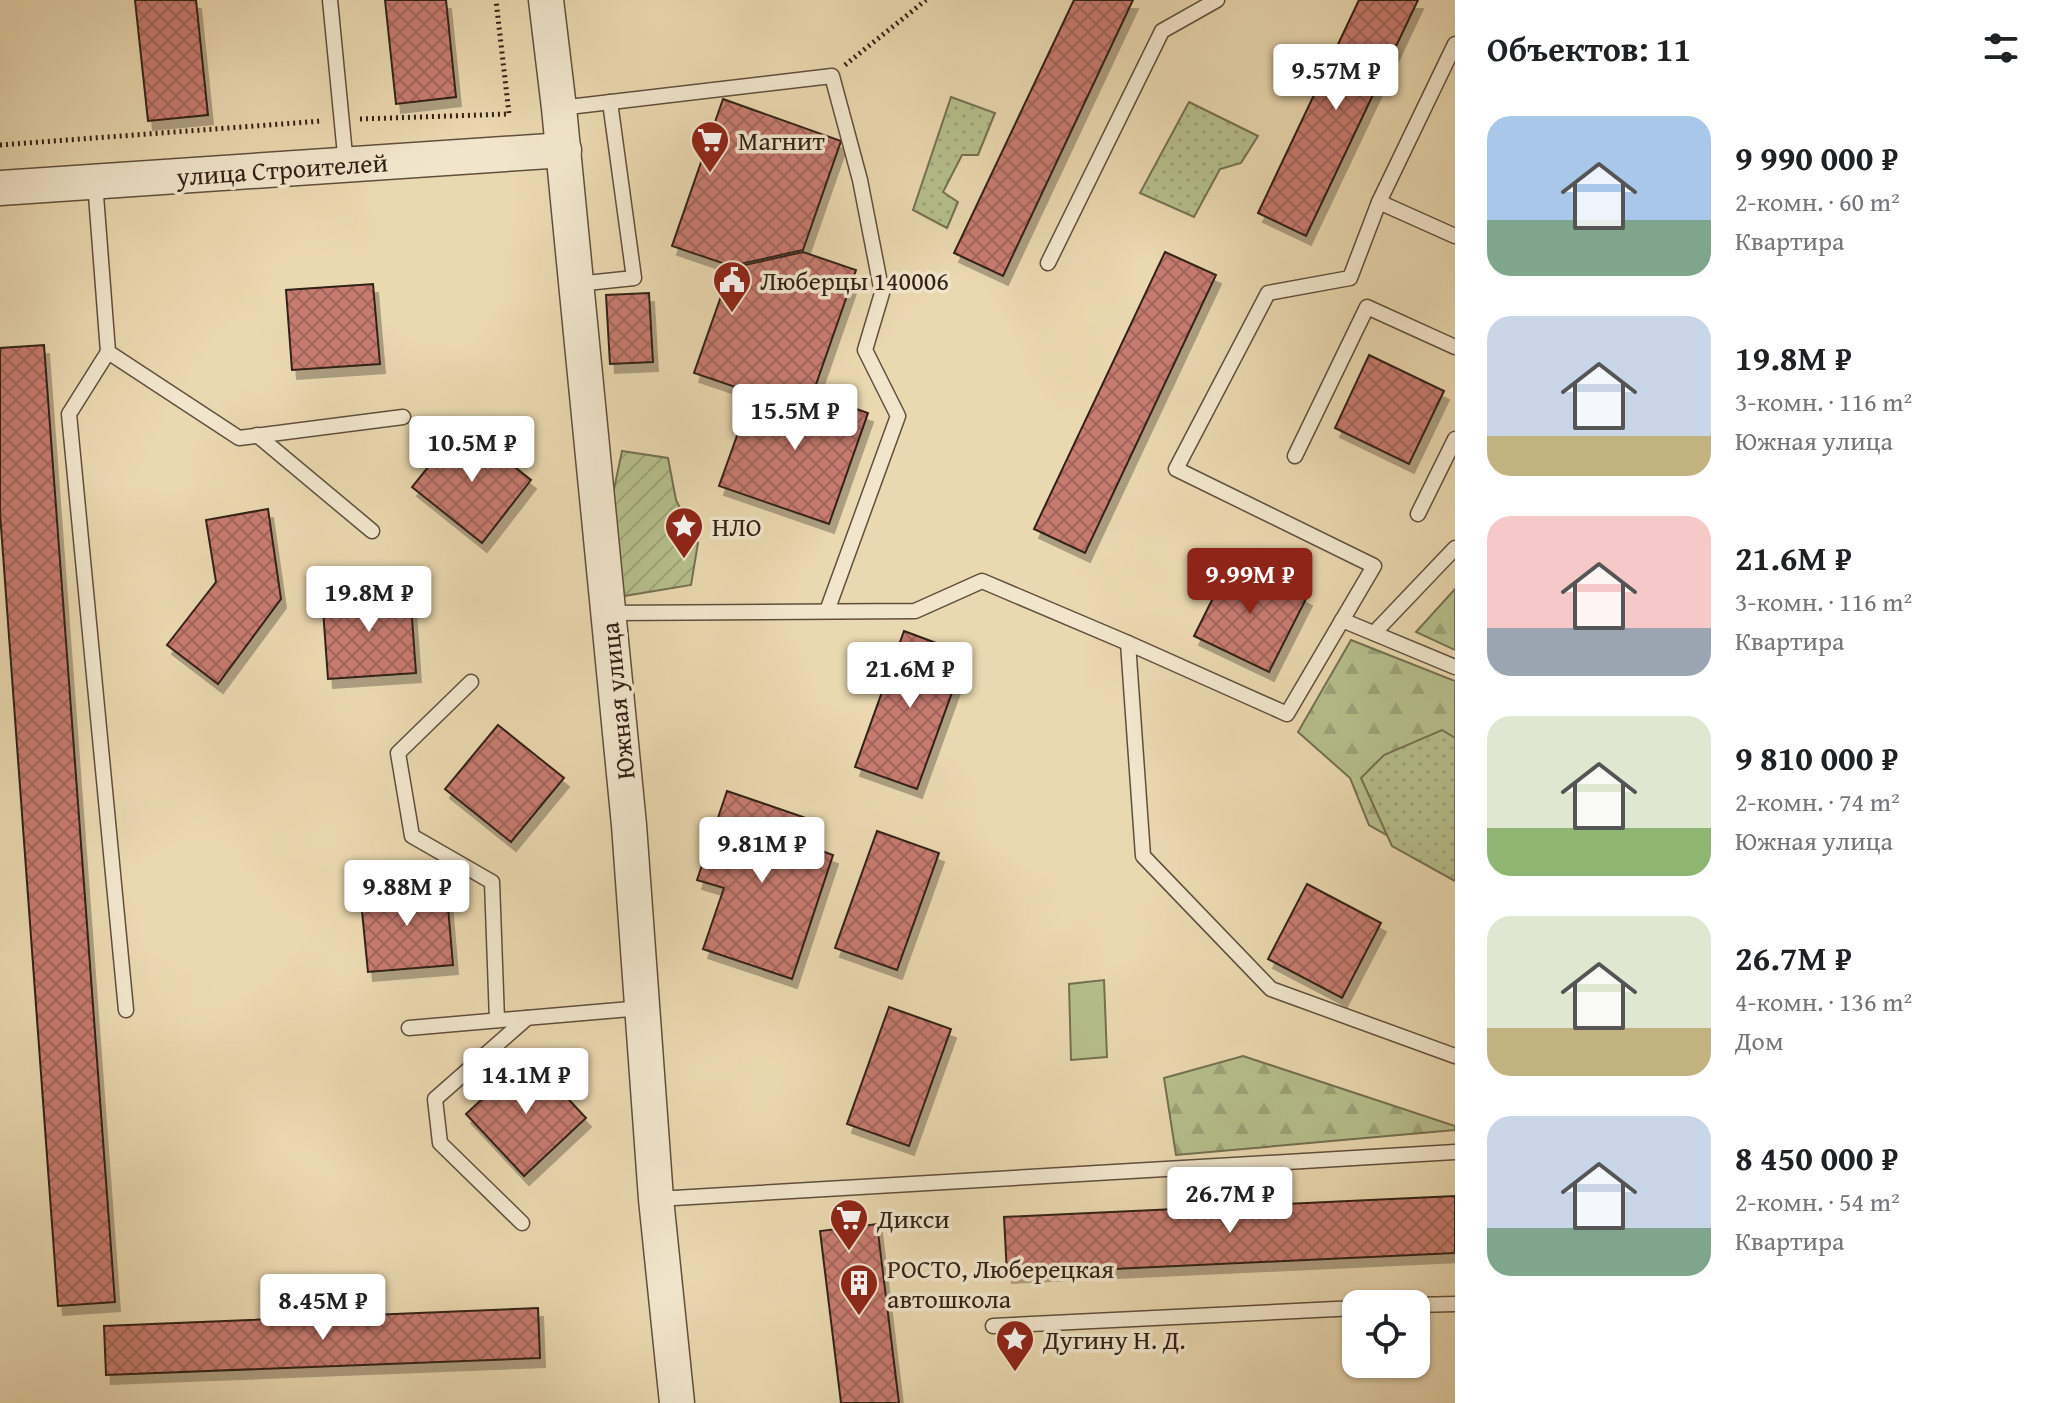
<!DOCTYPE html>
<html lang="ru">
<head>
<meta charset="utf-8">
<style>
	:root { --surface:#fff; --page:#f6f6f6; --text:#202124; --muted:#757577; --accent:#8f2418 }
	body { margin:0; font-family:"Gentium Book Plus",serif; background:var(--page); color:var(--text); height:100vh; display:flex; flex-direction:column; font-size:30px; white-space:nowrap }
	* { box-sizing:border-box; margin:0 }
	p { font-size:26px; color:var(--muted) }
	.icon { flex:none; width:44px; height:44px; fill:none; stroke:currentColor; stroke-width:2; stroke-linecap:round; stroke-linejoin:round }
	.map { position:relative; flex:1; overflow:hidden }
	.details { display:flex; flex-direction:column; background:var(--surface); width:600px }
	.details>* { flex:none }
	.buttons { position:absolute; left:1342px; top:1290px; display:grid; gap:16px }
	.buttons a { display:grid; place-items:center; width:88px; height:88px; border-radius:16px; background:var(--surface); box-shadow:0 2px 6px #0004; font-size:40px }
	.price { position:absolute; translate:-50% -68px; padding:0 18px; border-radius:8px; background:#fff; color:#222; font-size:26px; line-height:52px; filter:drop-shadow(0 2px 4px #0008) }
	.price::after { content:''; position:absolute; left:50%; top:48px; width:24px; height:18px; margin-left:-12px; background:inherit; clip-path:polygon(0 0,100% 0,50% 100%) }
	.price.selected { background:var(--accent); color:#fff }
	ul { padding:0; list-style:none }
	li { display:flex; align-items:center; gap:24px; height:200px; padding:0 32px }
	li span { display:grid; place-items:center; flex:none; width:224px; height:160px; border-radius:24px; color:#555 }
	li>.icon { margin-inline-start:auto }
	span .icon { width:96px; height:96px; fill:#fffc; stroke-width:1 }
	li b { font-size:34px }
	h2 { display:flex; justify-content:space-between; align-items:center; height:96px; padding:0 32px; font-size:34px }
	main { display:flex; flex:1; min-height:0 }
	.map>svg:first-child { display:block }
</style>
</head>
<body>
<main>
<div class="map">
<svg width="1455" height="1403" viewBox="0 0 1455 1403">
	<defs>
		<pattern id="forest-firs" width="22" height="20" patternUnits="userSpaceOnUse" patternTransform="scale(2)"><rect width="22" height="20" fill="#b5bf8c"/><path d="M5 1l3.5 6h-7zM16 11l3.5 6h-7z" fill="#9ca478"/></pattern>
		<pattern id="park-dots" width="8" height="8" patternUnits="userSpaceOnUse" patternTransform="scale(2)"><rect width="8" height="8" fill="#b5bf8c"/><path d="M2 2h.1M6 6h.1" fill="none" stroke="#9ca478" stroke-width="1.8" stroke-linecap="round"/></pattern>
		<pattern id="garden-furrows" width="10" height="10" patternUnits="userSpaceOnUse" patternTransform="scale(2)"><rect width="10" height="10" fill="#b5bf8c"/><path d="M-1 1l2-2M0 10L10 0M9 11l2-2" fill="none" stroke="#9ca478"/></pattern>
		<pattern id="building-cross-hatch" width="8" height="8" patternUnits="userSpaceOnUse" patternTransform="scale(2)"><rect width="8" height="8" fill="#c87c70"/><path d="M0 0l8 8M0 8l8-8" fill="none" stroke="#a3655b"/></pattern>
		<filter id="shadow"><feDropShadow dx="5" dy="9" stdDeviation="0" flood-color="#0004"/></filter>
	</defs>
	<rect width="100%" height="100%" fill="#ead8b0"/>
	<filter id="stains"><feTurbulence type="fractalNoise" baseFrequency=".0025" numOctaves="4"/><feColorMatrix values="0 0 0 0 .2 0 0 0 0 .09 0 0 0 0 .02 0 0 0 .5 -.17"/></filter>
	<radialGradient id="worn" r=".72"><stop offset=".6" stop-color="#630" stop-opacity="0"/><stop offset="1" stop-color="#630" stop-opacity=".3"/></radialGradient>
	<path fill="#b5bf8c" stroke="#747051" stroke-width="2" d="M1104,980L1107,1057L1071,1060L1069,984Z"/>
	<g fill="url(#forest-firs)" stroke="#747051" stroke-width="2">
		<path d="M1455,589V650L1416,632Z"/>
		<path d="M1351,640L1455,681V874L1369,825L1350,778L1298,732Z"/>
		<path d="M1243,1056L1455,1126V1130L1176,1155L1164,1078Z"/>
	</g>
	<g fill="url(#park-dots)" stroke="#747051" stroke-width="2">
		<path d="M951,97L995,113L978,155H962L943,192L958,202L947,228L913,210Z"/>
		<path d="M1189,102L1258,136L1241,163L1220,169L1194,217L1140,193Z"/>
		<path d="M1442,730L1455,738V881L1392,846L1361,778L1384,755Z"/>
	</g>
	<path fill="url(#garden-furrows)" stroke="#747051" stroke-width="2" d="M622,451L668,458L676,500L698,543L691,585L624,596L613,494Z"/>
	<g fill="url(#building-cross-hatch)" stroke="#332116" stroke-width="2" filter="url(#shadow)">
		<path d="M135,0H196L208,115L148,121Z"/>
		<path d="M385,0H446L456,97L396,104Z"/>
		<path d="M1074,0H1133L1003,276L954,253Z"/>
		<path d="M1359,0H1418L1306,236L1258,213Z"/>
		<path d="M723,99L841,141L803,250L731,266L672,246Z"/>
		<path d="M803,252L856,270L813,393H753L694,373L731,268Z"/>
		<path d="M1165,252L1216,275L1085,553L1034,529Z"/>
		<path d="M373,284L380,364L292,370L286,290Z"/>
		<path d="M649,293L653,362L610,364L606,295Z"/>
		<path d="M44,345L115,1302L58,1306L0,513V348Z"/>
		<path d="M1369,355L1444,391L1409,464L1335,428Z"/>
		<path d="M812,393L868,413L829,524L719,486L752,394Z"/>
		<path d="M462,425L531,480L482,543L412,487Z"/>
		<path d="M268,509L281,599L218,684L167,645L216,582L206,520Z"/>
		<path d="M1232,560L1307,597L1269,672L1194,636Z"/>
		<path d="M410,590L416,673L328,679L322,596Z"/>
		<path d="M904,631L966,654L917,789L855,767Z"/>
		<path d="M498,725L564,778L511,842L445,789Z"/>
		<path d="M727,791L809,819L800,843L833,855L792,979L703,949L724,888L697,880Z"/>
		<path d="M877,831L939,853L897,970L835,948Z"/>
		<path d="M446,884L453,965L368,972L360,891Z"/>
		<path d="M1307,884L1381,923L1342,998L1268,959Z"/>
		<path d="M889,1007L951,1029L909,1146L847,1124Z"/>
		<path d="M528,1056L586,1118L524,1176L466,1114Z"/>
		<path d="M1455,1196V1253L1007,1274L1004,1217Z"/>
		<path d="M877,1224L899,1403H841L820,1231Z"/>
		<path d="M538,1308L540,1358L106,1375L104,1326Z"/>
	</g>
	<g fill="none" stroke-linecap="round" stroke-linejoin="round">
		<defs>
			<g id="service">
				<path d="M330,0L346,165"/>
				<path d="M560,108L832,76L860,180L882,293L865,350L898,416L827,611"/>
				<path d="M95,182L108,352L239,438L403,417"/>
				<path d="M1379,202L1455,236"/>
				<path d="M1048,263L1162,31L1217,0"/>
				<path d="M577,284L634,278L610,102"/>
				<path d="M108,352L69,414L126,1010"/>
				<path d="M257,435L372,531"/>
				<path d="M1295,456L1367,307L1455,347"/>
				<path d="M1418,514L1455,439"/>
				<path d="M609,613L915,611L982,581L1128,643L1287,714L1374,566L1176,469L1268,293L1350,278L1379,202L1455,44"/>
				<path d="M1342,620L1455,667"/>
				<path d="M1374,633L1455,548"/>
				<path d="M1128,643L1143,856L1271,989L1455,1056"/>
				<path d="M471,682L398,753L412,836L492,882L497,1020"/>
				<path d="M409,1028L642,1008"/>
				<path d="M657,1199L1455,1152"/>
				<path d="M522,1223L440,1143L435,1099L527,1018"/>
				<path d="M1416,1305L1455,1304"/>
				<path d="M993,1326L1356,1308"/>
			</g>
			<g id="tertiary">
				<path d="M546,0L559,108L629,825L656,1199L677,1403"/>
				<path d="M0,188L564,150"/>
			</g>
		</defs>
		<use href="#service" stroke="#614f3c" stroke-width="17"/>
		<use href="#tertiary" stroke="#614f3c" stroke-width="37"/>
		<g stroke="#332116" stroke-width="5" stroke-dasharray="2 4" stroke-linecap="butt">
			<path d="M845,65L926,0"/>
			<path d="M360,119L509,114L496,0"/>
			<path d="M0,145L322,121"/>
		</g>
		<use href="#service" stroke="#f1e6cc" stroke-width="14"/>
		<use href="#tertiary" stroke="#f1e6cc" stroke-width="34"/>
	</g>
	<defs>
		<symbol id="supermarket-pin" viewBox="-11 -11 22 30"><path d="M0 17L-7.5 6A9.5 9.5 0 1 1 7.5 6Z" fill="#8f2418" stroke="#f1e6cc"/><path d="M-6-5.5h2.5l.6 2H6L4.5 2H-2.5L-4.4-4H-6ZM-1.5 3.2a1.3 1.3 0 1 0 .1 0ZM3 3.2a1.3 1.3 0 1 0 .1 0Z" fill="#fff"/></symbol>
		<symbol id="civic-pin" viewBox="-11 -11 22 30"><path d="M0 17L-7.5 6A9.5 9.5 0 1 1 7.5 6Z" fill="#8f2418" stroke="#f1e6cc"/><path d="M-.6-6.5H3V-4.5H.6V-3L4-1V1h2V6H-6V1h2V-1L-.6-3ZM-1.2 2.5V6h2.4V2.5Z" fill="#fff"/></symbol>
		<symbol id="sight-pin" viewBox="-11 -11 22 30"><path d="M0 17L-7.5 6A9.5 9.5 0 1 1 7.5 6Z" fill="#8f2418" stroke="#f1e6cc"/><path d="M0-6L1.8-2.2L6-1.7L2.9 1.2L3.7 5.4L0 3.3L-3.7 5.4L-2.9 1.2L-6-1.7L-1.8-2.2Z" fill="#fff"/></symbol>
		<symbol id="building-pin" viewBox="-11 -11 22 30"><path d="M0 17L-7.5 6A9.5 9.5 0 1 1 7.5 6Z" fill="#8f2418" stroke="#f1e6cc"/><path d="M-4-6H4V6H1V3H-1V6H-4ZM-2.5-4.3h1.7v1.8h-1.7ZM.8-4.3h1.7v1.8H.8ZM-2.5-1h1.7V.8h-1.7ZM.8-1h1.7V.8H.8Z" fill="#fff"/></symbol>
	</defs>
	<g fill-rule="evenodd">
		<use href="#supermarket-pin" x="688" y="118" width="44" height="60"/>
		<use href="#civic-pin" x="710" y="258" width="44" height="60"/>
		<use href="#sight-pin" x="662" y="504" width="44" height="60"/>
		<use href="#supermarket-pin" x="827" y="1196" width="44" height="60"/>
		<use href="#building-pin" x="837" y="1261" width="44" height="60"/>
		<use href="#sight-pin" x="993" y="1317" width="44" height="60"/>
	</g>
	<g text-anchor="middle" dominant-baseline="central" stroke-width="7" stroke-linejoin="round" paint-order="stroke">
		<g font-size="26" fill="#332116" stroke="#f1e6cc" text-anchor="start">
			<text x="738" y="140">Магнит</text>
			<text x="760" y="280">Люберцы 140006</text>
			<text x="712" y="526">НЛО</text>
			<text x="877" y="1218">Дикси</text>
			<text x="887" y="1268">РОСТО, Люберецкая<tspan x="887" dy="30">автошкола</tspan></text>
			<text x="1043" y="1339">Дугину Н. Д.</text>
		</g>
		<g font-size="26" fill="#332116" stroke="#f1e6cc">
			<text transform="translate(282 169) rotate(-4)">улица Строителей</text>
			<text transform="translate(617 701) rotate(-96)">Южная улица</text>
		</g>
	</g>
	<rect width="100%" height="100%" filter="url(#stains)"/>
	<rect width="100%" height="100%" fill="url(#worn)"/>
</svg>
<div class="buttons">
<a><svg class="icon" aria-label="locate" viewBox="0 0 24 24"><circle cx="12" cy="12" r="6"/><path d="M12 2v4M12 18v4M2 12h4M18 12h4"/></svg></a>
</div>
<b class="price" style="left:1336px;top:112px">9.57M ₽</b>
<b class="price" style="left:795px;top:452px">15.5M ₽</b>
<b class="price" style="left:472px;top:484px">10.5M ₽</b>
<b class="price selected" style="left:1250px;top:616px">9.99M ₽</b>
<b class="price" style="left:369px;top:634px">19.8M ₽</b>
<b class="price" style="left:910px;top:710px">21.6M ₽</b>
<b class="price" style="left:762px;top:885px">9.81M ₽</b>
<b class="price" style="left:407px;top:928px">9.88M ₽</b>
<b class="price" style="left:526px;top:1116px">14.1M ₽</b>
<b class="price" style="left:1230px;top:1235px">26.7M ₽</b>
<b class="price" style="left:323px;top:1342px">8.45M ₽</b>
</div>
<section class="details">
<h2>Объектов: 11<svg class="icon" aria-label="filters" viewBox="0 0 24 24"><path d="M4 7h16M4 17h16"/><circle cx="9" cy="7" r="2"/><circle cx="15" cy="17" r="2"/></svg></h2>
<ul>
<li><span style="background:linear-gradient(#a9c7e8 65%,#7fa58c 0)"><svg class="icon" aria-label="home" viewBox="0 0 24 24"><path d="M3 11l9-7 9 7M6 9v11h12V9"/></svg></span><div><b>9 990 000 ₽</b><p>2-комн. · 60 m²</p><p>Квартира</p></div></li>
<li><span style="background:linear-gradient(#c9d6e8 75%,#c2b280 0)"><svg class="icon" aria-label="home" viewBox="0 0 24 24"><path d="M3 11l9-7 9 7M6 9v11h12V9"/></svg></span><div><b>19.8M ₽</b><p>3-комн. · 116 m²</p><p>Южная улица</p></div></li>
<li><span style="background:linear-gradient(#f6c9c9 70%,#9aa5b1 0)"><svg class="icon" aria-label="home" viewBox="0 0 24 24"><path d="M3 11l9-7 9 7M6 9v11h12V9"/></svg></span><div><b>21.6M ₽</b><p>3-комн. · 116 m²</p><p>Квартира</p></div></li>
<li><span style="background:linear-gradient(#dfe7d0 70%,#8fb573 0)"><svg class="icon" aria-label="home" viewBox="0 0 24 24"><path d="M3 11l9-7 9 7M6 9v11h12V9"/></svg></span><div><b>9 810 000 ₽</b><p>2-комн. · 74 m²</p><p>Южная улица</p></div></li>
<li><span style="background:linear-gradient(#dfe7d0 70%,#c2b280 0)"><svg class="icon" aria-label="home" viewBox="0 0 24 24"><path d="M3 11l9-7 9 7M6 9v11h12V9"/></svg></span><div><b>26.7M ₽</b><p>4-комн. · 136 m²</p><p>Дом</p></div></li>
<li><span style="background:linear-gradient(#c9d6e8 70%,#7fa58c 0)"><svg class="icon" aria-label="home" viewBox="0 0 24 24"><path d="M3 11l9-7 9 7M6 9v11h12V9"/></svg></span><div><b>8 450 000 ₽</b><p>2-комн. · 54 m²</p><p>Квартира</p></div></li>
</ul>
</section>
</main>
</body>
</html>
